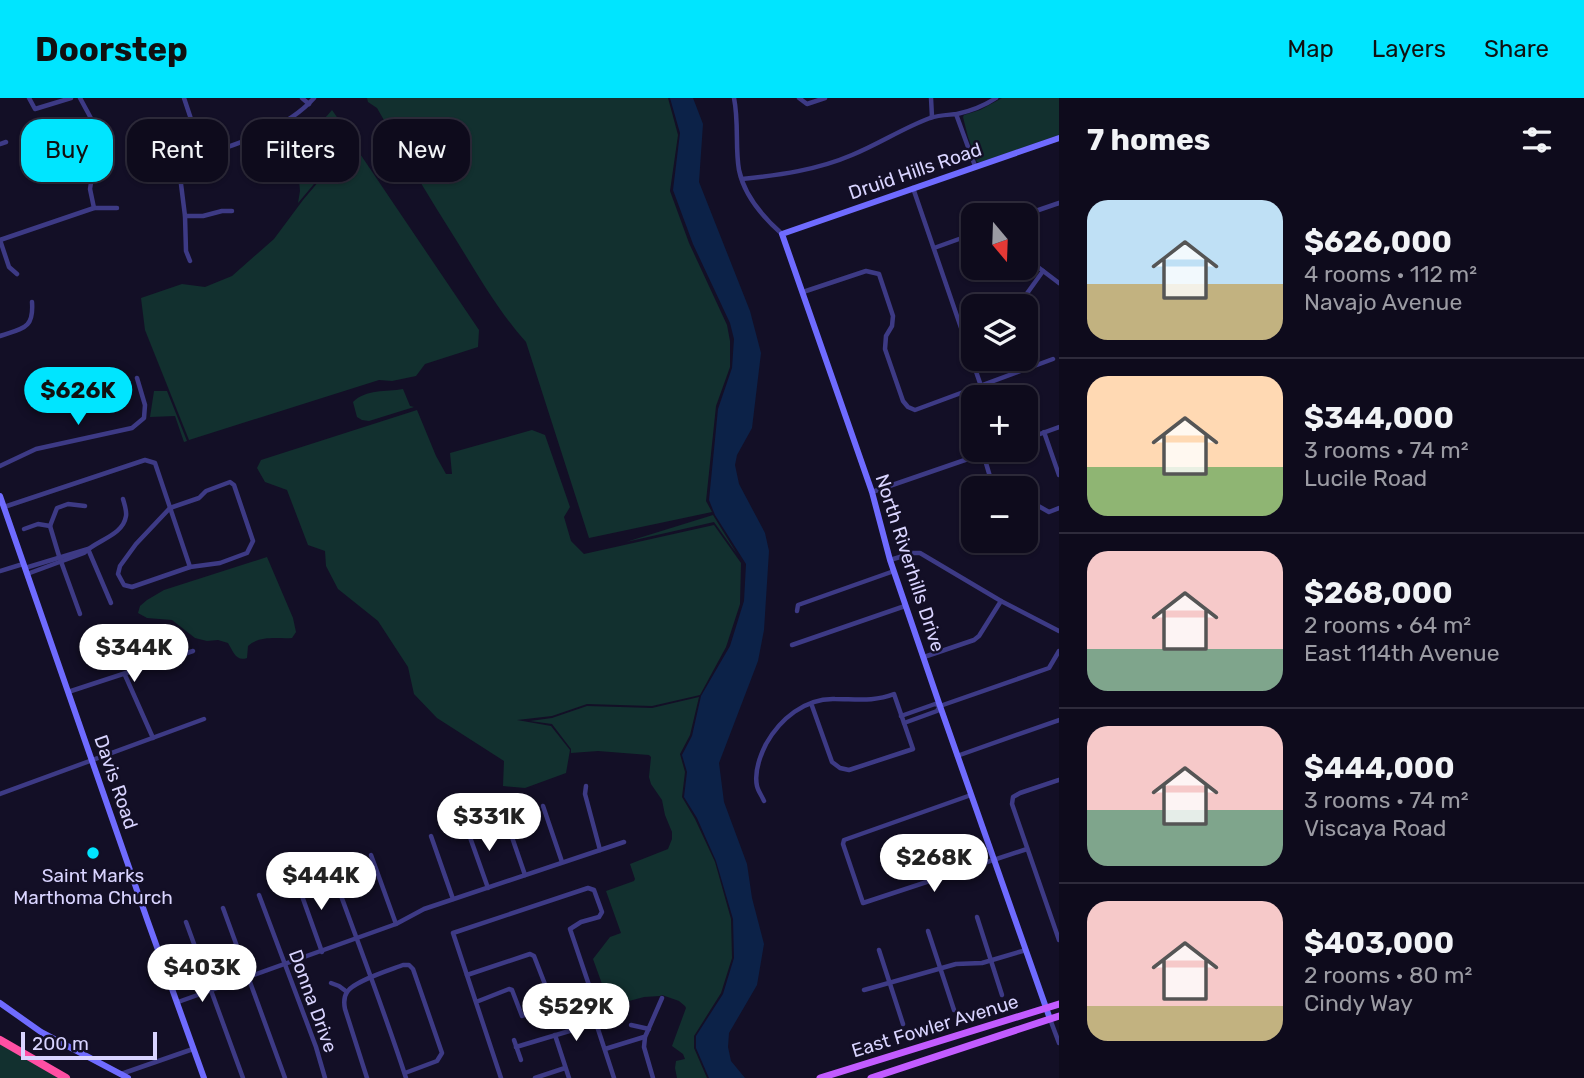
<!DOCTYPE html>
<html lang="en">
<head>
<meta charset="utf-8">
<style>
	:root { --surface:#0e0b1c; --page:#171425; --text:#f1f3f6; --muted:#9b9ba3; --line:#2e2b3b; --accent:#00e5ff }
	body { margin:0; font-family:Rubik,sans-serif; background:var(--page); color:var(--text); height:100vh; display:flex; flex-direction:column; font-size:26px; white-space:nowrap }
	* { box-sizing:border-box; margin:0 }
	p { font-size:23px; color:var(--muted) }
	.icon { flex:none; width:38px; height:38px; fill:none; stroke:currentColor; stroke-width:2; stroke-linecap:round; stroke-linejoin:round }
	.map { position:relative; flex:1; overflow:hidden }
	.side { display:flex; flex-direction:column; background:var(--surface); width:525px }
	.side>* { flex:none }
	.banner { position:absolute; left:21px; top:21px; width:665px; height:63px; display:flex; gap:14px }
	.needle { width:46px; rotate:161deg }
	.controls { position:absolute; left:961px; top:105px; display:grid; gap:14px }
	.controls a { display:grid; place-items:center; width:77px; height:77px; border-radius:14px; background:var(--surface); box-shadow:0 2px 5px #0004,0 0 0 2px var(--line); font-size:35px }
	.scale { position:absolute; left:21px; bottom:18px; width:136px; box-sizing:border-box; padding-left:7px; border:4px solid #d9d4ff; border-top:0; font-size:19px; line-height:24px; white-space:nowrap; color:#d9d4ff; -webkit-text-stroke:5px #130f26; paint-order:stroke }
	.price { position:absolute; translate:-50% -60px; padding:0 16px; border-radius:24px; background:#fff; color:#222; font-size:23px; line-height:46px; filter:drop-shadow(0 2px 4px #0008) }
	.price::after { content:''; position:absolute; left:50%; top:42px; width:21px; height:16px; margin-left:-10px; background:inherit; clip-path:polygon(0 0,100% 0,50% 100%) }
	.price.current { background:var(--accent); color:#111 }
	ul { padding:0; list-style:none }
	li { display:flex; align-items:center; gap:21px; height:175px; padding:0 28px }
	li+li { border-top:2px solid var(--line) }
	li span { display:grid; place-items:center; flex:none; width:196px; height:140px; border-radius:21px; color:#555 }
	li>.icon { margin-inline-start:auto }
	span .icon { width:84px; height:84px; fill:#fffc; stroke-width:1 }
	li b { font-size:30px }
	h2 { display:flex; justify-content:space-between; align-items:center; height:84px; padding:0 28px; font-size:30px }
	.chip { padding:0 24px; border-radius:21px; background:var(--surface); box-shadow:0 2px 5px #0004,0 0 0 2px var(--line); font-size:24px; line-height:63px }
	.chip.current { background:var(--accent); color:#111 }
	header { display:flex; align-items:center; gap:42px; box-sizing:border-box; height:98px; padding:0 35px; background:var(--accent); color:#111 }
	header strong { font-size:33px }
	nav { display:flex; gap:38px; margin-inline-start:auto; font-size:24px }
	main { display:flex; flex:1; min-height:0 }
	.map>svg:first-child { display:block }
</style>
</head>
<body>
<header>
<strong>Doorstep</strong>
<nav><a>Map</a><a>Layers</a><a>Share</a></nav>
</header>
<main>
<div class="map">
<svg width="1059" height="980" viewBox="0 0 1059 980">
	<rect width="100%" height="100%" fill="#130f26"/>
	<g fill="#12302f">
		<path d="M367,0H668L678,37L670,93L689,145L727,227L730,243V269L716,308L706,403L712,414L589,440L526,244C499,214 479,179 458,145C430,101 403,56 377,10L368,4Z"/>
		<path d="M1002,0H1059V37L981,64H977L968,39L963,19L964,17L980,12Z"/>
		<path d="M332,12L353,42L350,43L298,105L300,93L298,71L286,48C304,39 319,28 332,12Z"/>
		<path d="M352,44L479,232L478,249L425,266L416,278L392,283L379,282L189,342L145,232L141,200L182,186L205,189L232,178L274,141L303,102Z"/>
		<path d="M403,291L410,308L414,309L369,323L362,322L357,319L353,304C366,291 386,294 403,291Z"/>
		<path d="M154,293H167L187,343L184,344L175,318L150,319Z"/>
		<path d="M417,312L436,358L446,376H452L450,355L532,332L545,337L570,409L564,419L571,443L584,456L714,427L741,465L740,506L726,549L700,597L652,608L587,606L552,618L517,622L551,628L570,652L566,675L525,690L503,688L504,663L437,620L414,596L408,569L378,523L338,491L326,468L325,453L308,447L287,392L265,384L257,370L261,362Z"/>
		<path d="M713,417L737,456L714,424L626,444Z"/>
		<path d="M267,459L293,520L296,534L292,540C277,541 260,537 248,548L247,560C236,564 233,553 228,545L218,542L207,543L195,540L172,522L147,520L138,515L140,508L147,502L164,492Z"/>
		<path d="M699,599L690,637L680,656L685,674L682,699L695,721L715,764L731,821L732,860L721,895L694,938V950L707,980H677L675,970L676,963L685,961L683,956L672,948L686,910L685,908L679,903L662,897L660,898L644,899L610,908L593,861L610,839L621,835L606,793L634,783L635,781L630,766L668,751L672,741V734L665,717L662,702L651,686L649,679L651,659L649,657L598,653L571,655V651L552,626L530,623L552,620L587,608L652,610Z"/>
		<path d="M0,945L59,980H0Z"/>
	</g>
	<path fill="#0c2248" d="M670,0H693L703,26L699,84L750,213L761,255L752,330L737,357L735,367L739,386L765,435L769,453L764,532L758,563L719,665L724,704L747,766L752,800L764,846L757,887L729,935L728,949L731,963L745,980H709L696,950V938L723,896L734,860L733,821L716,763L697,720L684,699L687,674L682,657L692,638L701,598L730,548L744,503L746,466L715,417L709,402L718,311L732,270L734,241L730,225L693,146L673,92L680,35Z"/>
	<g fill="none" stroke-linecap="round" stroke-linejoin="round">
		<g stroke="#3d3a85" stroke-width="4.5">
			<path d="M29,0L35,11L71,0"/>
			<path d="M80,0L93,24L97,48L90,91L94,110"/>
			<path d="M184,0L203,57"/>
			<path d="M302,0L309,6"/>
			<path d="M734,0C739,24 735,50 739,72C744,97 764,120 782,136"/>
			<path d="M799,0L807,6L825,0"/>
			<path d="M931,0L932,19"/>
			<path d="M956,16L975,68"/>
			<path d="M0,46L6,44"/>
			<path d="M742,81C780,77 817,72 852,57C879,46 903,30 930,20C939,17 948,17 957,16C971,13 984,8 996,0"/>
			<path d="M913,90L981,288"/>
			<path d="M1024,117L1059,105"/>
			<path d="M185,118H203L222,113H232"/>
			<path d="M0,142L94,110H117"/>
			<path d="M0,142L9,169L17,176"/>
			<path d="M934,150L973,136"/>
			<path d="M1026,160L1059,185"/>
			<path d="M190,163L186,153L185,118L179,70L183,64C226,49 283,35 314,0"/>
			<path d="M803,194L866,173L879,176L893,218L892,228L886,238L885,251L903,303L908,309L915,312L1053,261"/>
			<path d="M1018,208L1043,173"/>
			<path d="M962,232L973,228"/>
			<path d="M0,238C23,230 34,231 32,204"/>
			<path d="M1044,334L1059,377"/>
			<path d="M1026,341L1059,329"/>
			<path d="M983,355L991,382L1007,390"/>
			<path d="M0,368L36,351L132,330L144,320L145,307L137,280"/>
			<path d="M230,384L234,387L253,443L247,455L220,465L190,469L132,489L124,487L118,476L120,468L136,446L170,410L199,400L206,393Z"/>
			<path d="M872,394L994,352"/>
			<path d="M1026,401L1049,414L1059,410"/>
			<path d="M4,409L145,362L155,365L190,469"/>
			<path d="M50,428L59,458L80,516"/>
			<path d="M50,428L57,410L68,406L85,408"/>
			<path d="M24,431L38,426L50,428"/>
			<path d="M88,451L111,505"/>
			<path d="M890,462L913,455H920L1001,503L1059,533"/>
			<path d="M25,470L88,451"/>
			<path d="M0,473L23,466"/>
			<path d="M27,476L84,455C96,442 123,438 126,418C127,413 124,405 123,401"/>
			<path d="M797,513L798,507L894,473"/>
			<path d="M792,547L905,508"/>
			<path d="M924,559L974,542L979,538L1001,503"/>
			<path d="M125,577L153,640"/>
			<path d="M68,594L193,553"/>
			<path d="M901,618L935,606L940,608L1049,570L1059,553"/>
			<path d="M904,625L937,613L940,608"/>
			<path d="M957,658L1059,622"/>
			<path d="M1059,682L1020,695L1013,699L1012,706L1059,842"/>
			<path d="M586,688L585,696L600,752"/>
			<path d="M0,696L204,621"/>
			<path d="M971,697L844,742L843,746L863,805L1027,751"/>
			<path d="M764,703C762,698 758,693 757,688C754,674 760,658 766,646C780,621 805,600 835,601C856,601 874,604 894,596L913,651L849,672L840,670L832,664L811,605"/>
			<path d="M543,708L562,764"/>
			<path d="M504,716L525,777"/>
			<path d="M466,728L488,790"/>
			<path d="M431,738L453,801"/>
			<path d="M371,757L396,826"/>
			<path d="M331,770C356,840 383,909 406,980"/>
			<path d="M297,784L322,854"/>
			<path d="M259,797L316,949L325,980"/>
			<path d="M223,810L285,980"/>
			<path d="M977,819L1002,897"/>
			<path d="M186,824L243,980"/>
			<path d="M928,833L954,912"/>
			<path d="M879,852L903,926"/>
			<path d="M467,877L530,856L534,858L553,907"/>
			<path d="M331,885L339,888L347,894"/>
			<path d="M864,892L956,866L982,865L1026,852"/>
			<path d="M178,904L396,826L424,811L624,744"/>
			<path d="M476,904L509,891L512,892L522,918L591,893L570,831L581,824L599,819L602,814L594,792L588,790L453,835L501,980"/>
			<path d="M1050,921L1059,945"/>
			<path d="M631,927L649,931"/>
			<path d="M555,937L569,980"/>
			<path d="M514,942L521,962"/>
			<path d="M516,949L596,925L614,980"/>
			<path d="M605,951L644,939"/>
			<path d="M121,976L193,951"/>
			<path d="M367,980L345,911C344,906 343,900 347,894C354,883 390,872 403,867H409L413,871L442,955L437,963L405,975"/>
			<path d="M535,980L565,970"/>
			<path d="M653,980L644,949L645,939L662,900"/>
		</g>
		<g stroke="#6f6bff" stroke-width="6">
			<path d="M0,398L148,824L204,980"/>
			<path d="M0,905L41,934L128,980"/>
			<path d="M1050,921L940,608L890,462L872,394L782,136L1059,40"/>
		</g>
		<g stroke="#c25bff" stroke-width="7">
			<path d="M820,980L1059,906"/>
			<path d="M871,980L1059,918"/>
		</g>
		<path stroke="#ff4fa3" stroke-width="8" d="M0,942L66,980"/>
	</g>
	<circle fill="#00e5ff" stroke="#130f26" stroke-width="2.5" cx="93" cy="755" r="7"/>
	<g text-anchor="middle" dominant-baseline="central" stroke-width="5" stroke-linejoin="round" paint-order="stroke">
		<g font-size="19" fill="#d9d4ff" stroke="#130f26">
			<text transform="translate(915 73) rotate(-19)">Druid Hills Road</text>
			<text transform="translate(910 465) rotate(72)">North Riverhills Drive</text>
			<text transform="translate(116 684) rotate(71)">Davis Road</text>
			<text transform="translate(313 903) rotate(70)">Donna Drive</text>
			<text transform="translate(935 928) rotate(-17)">East Fowler Avenue</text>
		</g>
		<g font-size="19" fill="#d9d4ff" stroke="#130f26">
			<text x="93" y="777">Saint Marks<tspan x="93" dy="22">Marthoma Church</tspan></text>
		</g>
	</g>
</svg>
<div class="controls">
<a><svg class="needle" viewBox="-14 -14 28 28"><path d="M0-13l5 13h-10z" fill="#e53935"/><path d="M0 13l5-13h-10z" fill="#9b9ba3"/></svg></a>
<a><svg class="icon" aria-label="layers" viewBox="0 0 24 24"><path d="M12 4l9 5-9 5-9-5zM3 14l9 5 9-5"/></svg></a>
<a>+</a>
<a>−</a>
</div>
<div class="scale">200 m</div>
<b class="price current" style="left:78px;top:329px">$626K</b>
<b class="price" style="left:134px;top:586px">$344K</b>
<b class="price" style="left:489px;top:755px">$331K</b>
<b class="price" style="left:934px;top:796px">$268K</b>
<b class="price" style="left:321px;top:814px">$444K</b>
<b class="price" style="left:202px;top:906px">$403K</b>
<b class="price" style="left:576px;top:945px">$529K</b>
<div class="banner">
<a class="chip current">Buy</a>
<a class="chip">Rent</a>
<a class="chip">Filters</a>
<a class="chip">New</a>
</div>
</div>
<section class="side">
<h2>7 homes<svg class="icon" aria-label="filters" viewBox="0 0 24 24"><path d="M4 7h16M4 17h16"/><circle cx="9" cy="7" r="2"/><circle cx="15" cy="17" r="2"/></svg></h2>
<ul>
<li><span style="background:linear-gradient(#bfe0f5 60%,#c2b280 0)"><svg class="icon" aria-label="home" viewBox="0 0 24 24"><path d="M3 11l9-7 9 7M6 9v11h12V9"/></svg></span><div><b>$626,000</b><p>4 rooms · 112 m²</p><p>Navajo Avenue</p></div></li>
<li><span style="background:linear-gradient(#ffd9b3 65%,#8fb573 0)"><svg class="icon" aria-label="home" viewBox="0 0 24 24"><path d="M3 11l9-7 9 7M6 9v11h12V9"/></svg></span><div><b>$344,000</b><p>3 rooms · 74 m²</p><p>Lucile Road</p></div></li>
<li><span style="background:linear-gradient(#f6c9c9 70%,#7fa58c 0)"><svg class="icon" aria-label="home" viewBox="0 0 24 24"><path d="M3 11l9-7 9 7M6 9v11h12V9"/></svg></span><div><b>$268,000</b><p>2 rooms · 64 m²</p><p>East 114th Avenue</p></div></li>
<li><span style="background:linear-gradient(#f6c9c9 60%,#7fa58c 0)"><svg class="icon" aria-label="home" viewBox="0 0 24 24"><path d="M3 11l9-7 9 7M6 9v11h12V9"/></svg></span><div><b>$444,000</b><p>3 rooms · 74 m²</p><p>Viscaya Road</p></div></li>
<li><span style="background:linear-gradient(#f6c9c9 75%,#c2b280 0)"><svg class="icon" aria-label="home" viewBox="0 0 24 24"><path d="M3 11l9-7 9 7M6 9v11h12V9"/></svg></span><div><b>$403,000</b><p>2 rooms · 80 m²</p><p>Cindy Way</p></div></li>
</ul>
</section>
</main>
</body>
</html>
